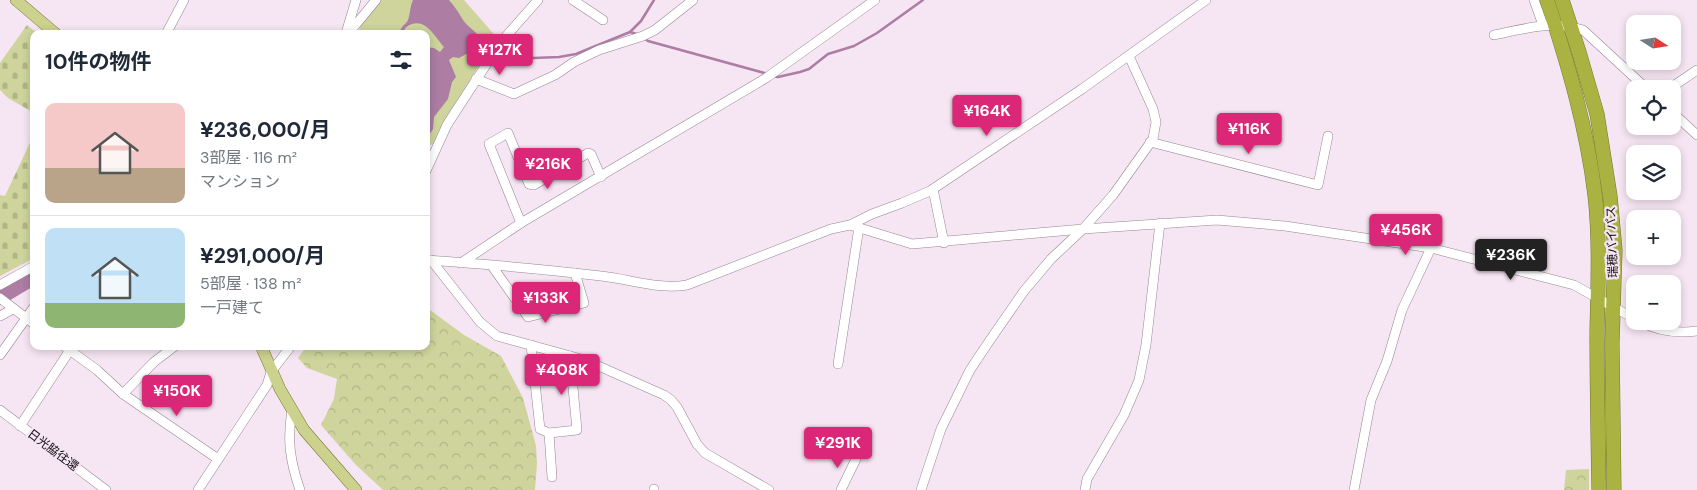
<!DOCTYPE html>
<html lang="ja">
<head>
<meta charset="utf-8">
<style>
	:root { --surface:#fff; --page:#f2f2f3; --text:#1f2937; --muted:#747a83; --line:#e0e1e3; --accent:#db2777 }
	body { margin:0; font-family:"DM Sans","Noto Sans JP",sans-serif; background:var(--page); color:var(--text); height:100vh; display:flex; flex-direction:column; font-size:19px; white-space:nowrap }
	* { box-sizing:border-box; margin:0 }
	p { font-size:16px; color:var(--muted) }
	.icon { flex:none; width:28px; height:28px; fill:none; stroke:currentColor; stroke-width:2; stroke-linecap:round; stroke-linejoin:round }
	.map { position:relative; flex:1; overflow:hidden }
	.details { position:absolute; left:30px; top:30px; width:400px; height:320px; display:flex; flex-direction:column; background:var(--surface); border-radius:10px; box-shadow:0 2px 8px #0003 }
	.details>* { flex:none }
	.needle { width:32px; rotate:102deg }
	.controls { position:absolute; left:1626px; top:15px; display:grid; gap:10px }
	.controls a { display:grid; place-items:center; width:55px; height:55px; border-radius:10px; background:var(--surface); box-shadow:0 2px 8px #0003; font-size:25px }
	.price { position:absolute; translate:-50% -42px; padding:0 11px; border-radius:5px; background:var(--accent); color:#fff; font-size:16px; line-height:32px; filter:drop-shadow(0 1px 2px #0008) }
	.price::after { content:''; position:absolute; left:50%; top:30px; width:15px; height:11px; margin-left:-8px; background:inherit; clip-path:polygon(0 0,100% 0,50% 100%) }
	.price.current { background:#222; color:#fff }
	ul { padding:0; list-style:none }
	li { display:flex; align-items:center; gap:15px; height:125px; padding:0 15px }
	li+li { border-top:1px solid var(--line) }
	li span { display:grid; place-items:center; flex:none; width:140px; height:100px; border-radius:10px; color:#555 }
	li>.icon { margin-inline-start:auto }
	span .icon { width:60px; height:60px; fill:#fffc; stroke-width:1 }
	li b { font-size:21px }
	h2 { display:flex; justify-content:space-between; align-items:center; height:60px; padding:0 15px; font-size:21px }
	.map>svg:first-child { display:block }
</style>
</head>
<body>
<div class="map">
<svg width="1697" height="490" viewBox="0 0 1697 490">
	<defs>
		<pattern id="forest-crowns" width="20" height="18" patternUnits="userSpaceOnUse" patternTransform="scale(1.25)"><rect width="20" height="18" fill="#ced49c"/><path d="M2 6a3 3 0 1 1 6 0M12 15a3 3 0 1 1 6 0" fill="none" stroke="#b0b585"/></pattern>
		<pattern id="cemetery-stones" width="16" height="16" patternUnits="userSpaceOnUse" patternTransform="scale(1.25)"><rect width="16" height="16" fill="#ced49c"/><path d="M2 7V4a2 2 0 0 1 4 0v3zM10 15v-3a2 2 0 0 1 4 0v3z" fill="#b0b585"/></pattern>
	</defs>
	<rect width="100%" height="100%" fill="#f6e5f2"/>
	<g fill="url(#forest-crowns)">
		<path d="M426,307L464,335L501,356L523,398L536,446L537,463L535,490H383L356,465L321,425L334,399L337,379L307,368L298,358L307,346H426Z"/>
		<path d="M1589,469V490H1564L1566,470Z"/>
	</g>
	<g fill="url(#cemetery-stones)">
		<path d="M27,25L38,34H34V113L8,98L0,90V63Z"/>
		<path d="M34,134V258L0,276V195L5,196Z"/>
	</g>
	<path fill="#ced49c" d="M380,0H464L499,40L480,63L435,142L426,148V34H358L362,22Z"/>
	<path fill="#ad7da4" d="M413,0H449C455,7 459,13 463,20C470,30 481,32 481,46L459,58L453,57L449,60L456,77L452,82L448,99L434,117L433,129L428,137H426V47L434,48L440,52L444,47C433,34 423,14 405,28L404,34H399C402,24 405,26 408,20C410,15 410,6 413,0Z"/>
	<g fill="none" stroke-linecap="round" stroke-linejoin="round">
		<g stroke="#ad7da4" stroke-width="2.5">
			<path d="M630,32L641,21L654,0"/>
			<path d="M644,38L648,41L768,74"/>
			<path d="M481,46L507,59L559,57L576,54L630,32L640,35"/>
			<path d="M773,76L778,77L800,72L809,69L828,54L854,46L877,33L923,0"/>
		</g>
		<path stroke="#ad7da4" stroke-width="16" d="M0,297L30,279"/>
		<defs>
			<g id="minor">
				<path d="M573,0L603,20"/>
				<path d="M1534,0L1543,25"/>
				<path d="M346,33L356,0"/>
				<path d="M166,34L184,0"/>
				<path d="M348,34L376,0"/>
				<path d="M1494,35C1524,29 1552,20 1583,30L1647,89"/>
				<path d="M476,79L514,94L555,75L574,62L599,50L643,36L655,30L693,0"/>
				<path d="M1669,89L1697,70"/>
				<path d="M1672,112L1697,135"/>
				<path d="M1150,142L1318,185L1328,136"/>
				<path d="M426,171L447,125L454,114L501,42L538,0"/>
				<path d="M933,189L944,243"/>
				<path d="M521,223L489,144L508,133L529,184L534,185L588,153L591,154L601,177"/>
				<path d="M850,225L912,244L1083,229L1217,220L1285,226L1431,248L1574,285L1635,319"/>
				<path d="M426,260C484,264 543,269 601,276C630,279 659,290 687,285L831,229L850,225L872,214L902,203L930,191L1082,89L1206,0"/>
				<path d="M431,260L480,322L497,336L585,360L664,395L671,400L677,407L697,444L705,453L769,490"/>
				<path d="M461,263L521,223L766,78L875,0"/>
				<path d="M492,266L528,317L584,303L575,273"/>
				<path d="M0,285L34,266"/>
				<path d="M0,298L34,324"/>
				<path d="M0,316L13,309"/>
				<path d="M1639,321C1658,331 1676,334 1697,331"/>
				<path d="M531,345L540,429L549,433L552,477"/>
				<path d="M64,346L97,370L123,394L218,459"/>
				<path d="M0,355L34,307"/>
				<path d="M838,364L859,227"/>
				<path d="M123,394L154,362L175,346"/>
				<path d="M0,410L106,490"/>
				<path d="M292,410C287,440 290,461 300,490"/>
				<path d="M20,426L70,350"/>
				<path d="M549,433L577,430L570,356"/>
				<path d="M654,489V490"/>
				<path d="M198,490L267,385L271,372L291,346"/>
				<path d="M841,490L856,459"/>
				<path d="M921,490L941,429L970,370L988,343L1024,291L1051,259L1083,229L1113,195L1153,139L1156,122L1153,109L1129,56"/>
				<path d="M1085,490L1087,479L1124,415L1139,380L1146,345L1160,223"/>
				<path d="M1354,490L1371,400L1387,361L1402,310L1431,248"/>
			</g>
			<g id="major">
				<path d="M16,0L56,34"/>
				<path d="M261,346L280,389L304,430L356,490"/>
			</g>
			<g id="highway">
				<path d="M1547,0C1568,64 1587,128 1595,195C1600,240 1598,285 1597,331C1597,384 1598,437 1599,490"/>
				<path d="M1562,0L1579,52L1597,114L1610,196L1615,250L1612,343L1614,490"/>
			</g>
		</defs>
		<use href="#minor" stroke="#958692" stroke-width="10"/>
		<use href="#major" stroke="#747830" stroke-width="12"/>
		<use href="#highway" stroke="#747830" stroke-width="15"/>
		<use href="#minor" stroke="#fff" stroke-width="9"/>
		<use href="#major" stroke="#ccd18e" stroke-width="11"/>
		<use href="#highway" stroke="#aab242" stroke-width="14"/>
	</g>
	<g text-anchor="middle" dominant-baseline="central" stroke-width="4.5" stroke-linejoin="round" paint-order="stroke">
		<g font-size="12" fill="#110c10" stroke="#f6e5f2">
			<text transform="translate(1612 242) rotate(-92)">瑞穂バイパス</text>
			<text transform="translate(53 450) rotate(37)">日光脇往還</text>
		</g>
	</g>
</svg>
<div class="controls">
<a><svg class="needle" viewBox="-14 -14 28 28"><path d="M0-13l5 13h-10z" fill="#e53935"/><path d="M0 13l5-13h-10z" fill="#747a83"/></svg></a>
<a><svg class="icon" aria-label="locate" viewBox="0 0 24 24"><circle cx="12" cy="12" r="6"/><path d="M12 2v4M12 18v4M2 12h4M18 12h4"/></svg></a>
<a><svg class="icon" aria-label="layers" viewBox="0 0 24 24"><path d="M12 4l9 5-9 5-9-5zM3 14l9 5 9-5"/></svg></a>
<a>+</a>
<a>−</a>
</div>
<b class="price" style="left:500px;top:76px">¥127K</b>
<b class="price" style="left:987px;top:137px">¥164K</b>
<b class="price" style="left:1249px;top:155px">¥116K</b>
<b class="price" style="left:548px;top:190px">¥216K</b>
<b class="price" style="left:1406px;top:256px">¥456K</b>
<b class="price current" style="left:1511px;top:281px">¥236K</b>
<b class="price" style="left:546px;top:324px">¥133K</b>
<b class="price" style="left:562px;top:396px">¥408K</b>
<b class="price" style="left:177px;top:417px">¥150K</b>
<b class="price" style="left:838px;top:469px">¥291K</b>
<section class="details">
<h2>10件の物件<svg class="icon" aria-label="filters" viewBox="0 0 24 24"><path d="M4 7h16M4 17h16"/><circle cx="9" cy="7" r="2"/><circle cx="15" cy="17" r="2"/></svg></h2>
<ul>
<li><span style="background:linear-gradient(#f6c9c9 65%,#b9a48a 0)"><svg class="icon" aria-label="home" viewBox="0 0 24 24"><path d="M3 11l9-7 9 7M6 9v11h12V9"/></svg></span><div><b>¥236,000/月</b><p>3部屋 · 116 m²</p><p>マンション</p></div></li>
<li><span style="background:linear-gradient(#bfe0f5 75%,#8fb573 0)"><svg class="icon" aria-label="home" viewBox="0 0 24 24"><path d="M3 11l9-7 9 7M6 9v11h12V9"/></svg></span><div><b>¥291,000/月</b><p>5部屋 · 138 m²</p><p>一戸建て</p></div></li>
</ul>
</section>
</div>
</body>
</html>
